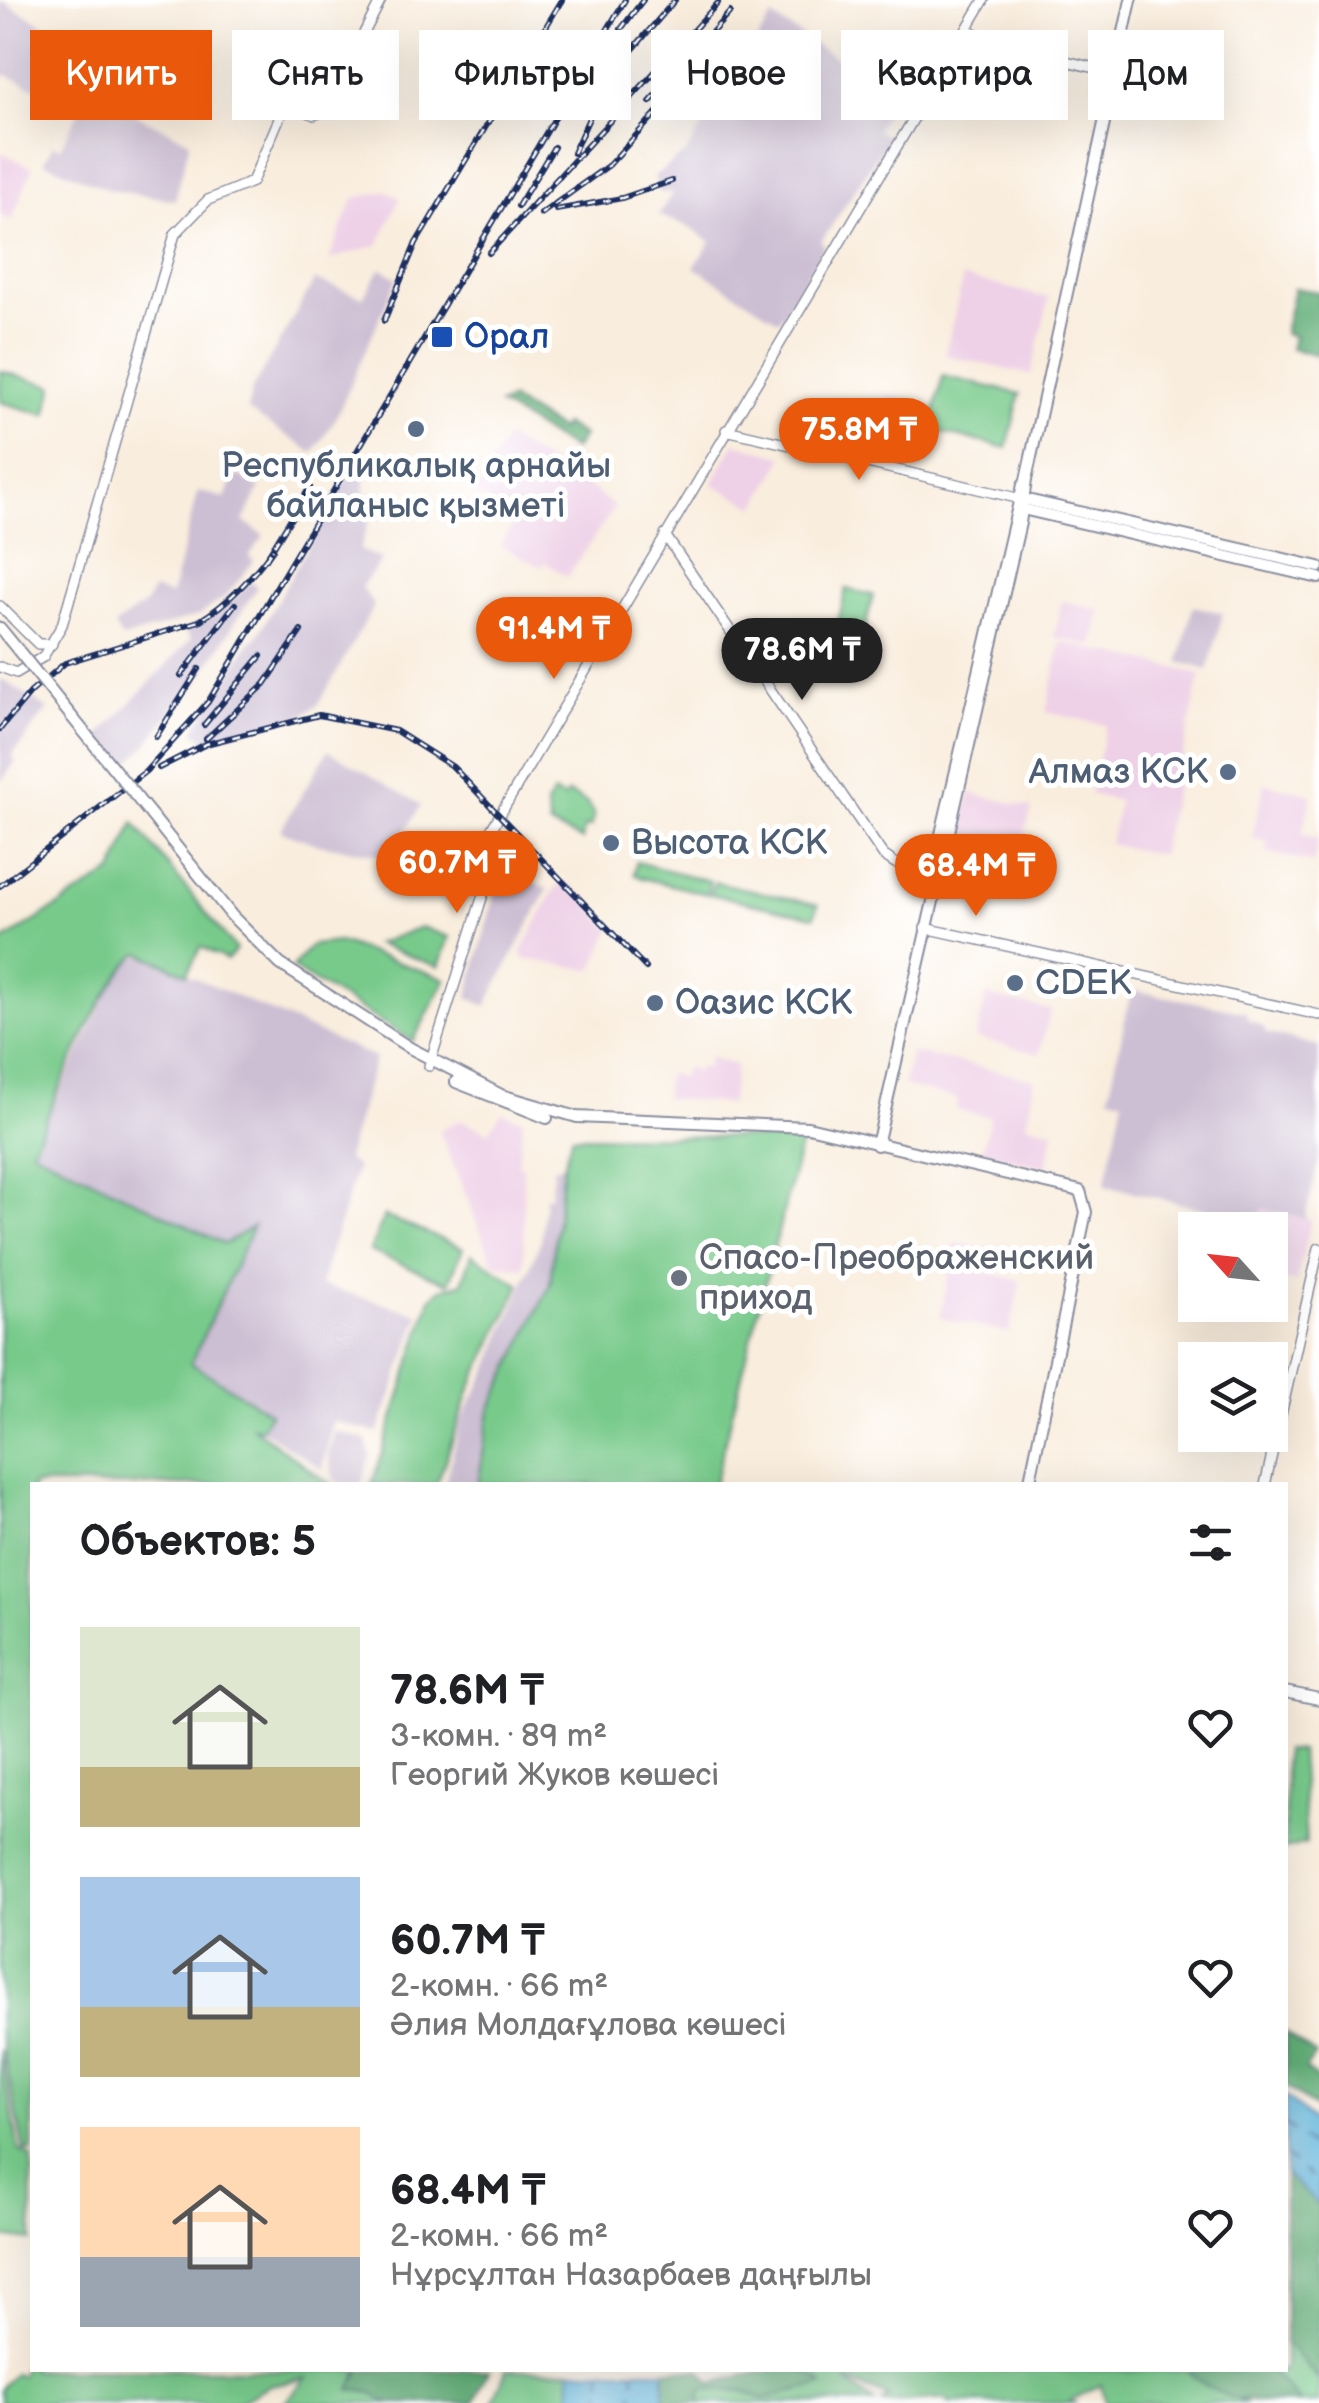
<!DOCTYPE html>
<html lang="ru">
<head>
<meta charset="utf-8">
<style>
	:root { --surface:#fff; --page:#f2f2f2; --text:#202124; --muted:#757577; --accent:#ea580c }
	body { margin:0; font-family:"Balsamiq Sans",sans-serif; background:var(--page); color:var(--text); height:100vh; display:flex; flex-direction:column; font-size:38px; white-space:nowrap }
	* { box-sizing:border-box; margin:0 }
	p { font-size:32px; color:var(--muted) }
	.icon { flex:none; width:55px; height:55px; fill:none; stroke:currentColor; stroke-width:2; stroke-linecap:round; stroke-linejoin:round }
	.map { position:relative; flex:1; overflow:hidden }
	.details { position:absolute; left:30px; top:1482px; width:1258px; height:890px; display:flex; flex-direction:column; background:var(--surface); border-radius:0px; box-shadow:0 10px 40px #0002 }
	.details>* { flex:none }
	.guide { position:absolute; left:30px; top:30px; width:1260px; height:90px; display:flex; gap:20px }
	.needle { width:65px; rotate:297deg }
	.controls { position:absolute; left:1178px; top:1212px; display:grid; gap:20px }
	.controls a { display:grid; place-items:center; width:110px; height:110px; border-radius:0px; background:var(--surface); box-shadow:0 10px 40px #0002; font-size:50px }
	.price { position:absolute; translate:-50% -85px; padding:0 22px; border-radius:35px; background:var(--accent); color:#fff; font-size:32px; line-height:65px; filter:drop-shadow(0 2px 5px #0008) }
	.price::after { content:''; position:absolute; left:50%; top:60px; width:30px; height:22px; margin-left:-15px; background:inherit; clip-path:polygon(0 0,100% 0,50% 100%) }
	.price.on { background:#222; color:#fff }
	ul { padding:0; list-style:none }
	li { display:flex; align-items:center; gap:30px; height:250px; padding:0 50px }
	li span { display:grid; place-items:center; flex:none; width:280px; height:200px; border-radius:0px; color:#555 }
	li>.icon { margin-inline-start:auto }
	span .icon { width:120px; height:120px; fill:#fffc; stroke-width:1 }
	li b { font-size:42px }
	h2 { display:flex; justify-content:space-between; align-items:center; height:120px; padding:0 50px; font-size:42px }
	.pill { padding:0 35px; border-radius:0px; background:var(--surface); box-shadow:0 10px 40px #0002; font-size:35px; line-height:90px }
	.pill.on { background:var(--accent); color:#fff }
	.map>svg:first-child { display:block }
</style>
</head>
<body>
<div class="map">
<svg width="1319" height="2403" viewBox="0 0 1319 2403">
	<rect width="100%" height="100%" fill="#fff"/>
	<filter id="ink" filterUnits="userSpaceOnUse"><feTurbulence type="fractalNoise" baseFrequency=".01" numOctaves="2"/><feDisplacementMap in="SourceGraphic" scale="20" xChannelSelector="R" yChannelSelector="G"/><feConvolveMatrix kernelMatrix="1 2 1 2 8 2 1 2 1" color-interpolation-filters="sRGB"/></filter>
	<filter id="wash" filterUnits="userSpaceOnUse"><feTurbulence type="fractalNoise" baseFrequency=".0048" numOctaves="4" result="noise"/><feDisplacementMap in="SourceGraphic" scale="40" xChannelSelector="R" yChannelSelector="G"/><feGaussianBlur stdDeviation="2.25" result="paint"/><feColorMatrix in="noise" values="0 0 0 0 0 0 0 0 0 0 0 0 0 0 0 0 0 1.4 0 .05"/><feComposite in="paint" operator="in"/></filter>
	<g filter="url(#wash)">
		<rect width="100%" height="100%" fill="#f9eddd"/>
		<g fill="#eed0e7">
			<path d="M0,152L32,167L12,220L0,216Z"/>
			<path d="M387,191L400,198L378,245L329,260L354,198Z"/>
			<path d="M963,277L1049,298L1031,375L945,355Z"/>
			<path d="M889,395L932,405L925,440L882,429Z"/>
			<path d="M506,438L584,483L615,507L567,577L545,562L541,567L500,545L516,519L474,493Z"/>
			<path d="M735,443L784,457L756,507L712,484Z"/>
			<path d="M1062,601L1101,610L1093,646L1054,637Z"/>
			<path d="M1061,642L1201,674L1160,855L1109,844L1119,801L1090,794L1106,725L1046,712Z"/>
			<path d="M1265,783L1312,794L1302,834L1319,839L1313,863L1266,852L1268,842L1252,838Z"/>
			<path d="M970,793L1032,808L1021,847L959,835Z"/>
			<path d="M568,882L611,930L593,970L525,959L521,953L555,889Z"/>
			<path d="M986,996L1051,1010L1039,1054L976,1038Z"/>
			<path d="M911,1052L1035,1079L1026,1124L1054,1130L1046,1167L982,1152L990,1117L956,1110L958,1099L903,1086Z"/>
			<path d="M708,1057L736,1065L730,1104L664,1098L667,1073L682,1077L685,1068L697,1072L698,1067L707,1068Z"/>
			<path d="M502,1112L523,1120L518,1165L523,1166L524,1268L494,1264L439,1130L461,1120L489,1132Z"/>
			<path d="M1262,1208L1311,1220L1296,1283L1270,1277V1230H1229L1228,1211L1249,1214Z"/>
			<path d="M955,1243L993,1250L989,1273L1021,1281L1009,1333L940,1318Z"/>
		</g>
		<g fill="#ccbed3">
			<path d="M0,0L55,31L51,38L67,52L71,47L135,114L190,141L175,200L110,190L44,162L53,145L60,148L87,97L52,79L44,92L4,74L0,83Z"/>
			<path d="M772,17L836,58L875,93L892,103L876,130L889,138L821,242L825,246L779,321L694,267L711,242L685,225L658,215L673,192L660,193L654,176L686,153Z"/>
			<path d="M381,268L397,278L335,420L313,453L247,410L252,389L315,280L363,297Z"/>
			<path d="M357,461L366,472L364,495L369,521L360,550L382,560L361,587L374,606L318,705L301,716L206,741L194,731L252,639L255,640Z"/>
			<path d="M237,474L260,488L244,521L264,536L249,556L254,561L225,597L200,615L122,639L114,626L145,604L153,590L171,595L198,491L225,498Z"/>
			<path d="M251,582L257,587L193,690L188,688L147,745L122,769L96,739L191,639L184,630L220,612Z"/>
			<path d="M1193,606L1223,613L1208,670L1179,662Z"/>
			<path d="M0,678L48,709L12,756L16,762L0,782Z"/>
			<path d="M328,750L421,805L396,846L395,856V839H390L387,856L317,844L280,831Z"/>
			<path d="M499,877L531,881L548,889L486,1006L468,997Z"/>
			<path d="M144,955L375,1058L346,1159L357,1167L320,1285L420,1314L378,1433L333,1421L322,1469L261,1429L270,1412L190,1363L252,1227L226,1244L32,1150L111,986L132,959Z"/>
			<path d="M1131,990L1247,1012L1246,1018L1265,1028V1033L1319,1046V1160L1305,1219L1262,1208L1261,1214L1228,1215L1105,1185L1123,1099L1109,1096Z"/>
			<path d="M563,1166L550,1285L490,1410L478,1485H445L461,1421L487,1372L541,1240L545,1196L550,1197L554,1167Z"/>
			<path d="M335,1431L367,1440L370,1455L361,1485H339L334,1480L328,1454Z"/>
		</g>
		<g fill="#78ca8b" stroke="#4a7c74" stroke-width="2.5">
			<path d="M0,371L54,386L46,415L0,402Z"/>
			<path d="M943,376L1020,394L1007,448L930,430Z"/>
			<path d="M846,589L873,595L857,663L830,656Z"/>
			<path d="M554,793L564,798L568,793L587,803L594,815L591,827L585,826L582,840L550,826L546,805Z"/>
			<path d="M134,823L236,950L227,960L201,947L187,974L140,953C103,976 53,1106 32,1150L225,1244L253,1226L191,1363L270,1413L261,1429L251,1426L331,1485H32V2151L24,2150L0,2035V943L113,872Z"/>
			<path d="M636,862L710,881L707,894L642,878L634,874Z"/>
			<path d="M715,882L818,905L814,917L710,894Z"/>
			<path d="M421,927L449,937L439,967L376,944Z"/>
			<path d="M339,942L446,979L413,1041L292,968L311,945Z"/>
			<path d="M572,1136L746,1137L801,1142L714,1485H478L490,1410L550,1285L563,1166Z"/>
			<path d="M384,1216L463,1248L449,1283L370,1251Z"/>
			<path d="M472,1254L520,1285L470,1389L439,1478L435,1485H372L431,1298L441,1289L462,1283Z"/>
			<path d="M1285,1750L1300,1751L1306,1843L1285,1849Z"/>
			<path d="M0,2049L19,2150L32,2157V2241L0,2237Z"/>
			<path d="M32,2343V2370H361L357,2374L389,2403H284L306,2378L270,2385L236,2403H0V2389L14,2374L21,2376Z"/>
			<path d="M1285,2343L1319,2379V2403H1300L1270,2370H1285Z"/>
			<path d="M506,2370H571V2403H493Z"/>
			<path d="M785,2370H1187L1244,2403H1105L1101,2385L1071,2400L1075,2403H948L946,2399L883,2403L888,2396L845,2381L874,2403H699L702,2389L745,2391L763,2399L818,2379Z"/>
		</g>
		<g fill="#62ae77" stroke="#3e6e6a" stroke-width="2.5">
			<path d="M1294,288L1319,292V355L1291,349L1294,336L1284,333Z"/>
			<path d="M511,400L560,430L564,424L583,436L574,450L499,405Z"/>
			<path d="M1285,2033L1316,2055L1305,2069L1319,2080V2111L1285,2086Z"/>
			<path d="M1285,2174L1319,2205V2379L1285,2343Z"/>
			<path d="M361,2370H489L474,2403H389L372,2393L350,2389Z"/>
			<path d="M664,2370H700L711,2383C744,2378 796,2354 823,2385L763,2399L745,2391L702,2389L699,2403H664Z"/>
			<path d="M1187,2370H1270L1300,2403C1258,2403 1217,2403 1187,2370Z"/>
		</g>
		<g fill="#5fb5dc" stroke="#3d729d" stroke-width="2.5">
			<path d="M1285,2096L1319,2126V2205L1285,2174Z"/>
			<rect x="571" y="2370" width="93" height="33"/>
		</g>
		<g fill="none" stroke-linecap="round" stroke-linejoin="round">
			<g stroke="#335e8a" stroke-width="2.5" stroke-dasharray="12 10" stroke-linecap="butt">
				<path d="M1285,2124L1319,2153"/>
				<path d="M1285,2156L1319,2183"/>
				<path d="M602,2403L603,2370"/>
				<path d="M633,2403L635,2370"/>
			</g>
		</g>
	</g>
	<g filter="url(#ink)">
		<g fill="none" stroke-linecap="round" stroke-linejoin="round">
			<defs>
				<g id="secondary">
					<path d="M967,29L993,43L1115,73"/>
					<path d="M726,430L1017,498"/>
					<path d="M665,535L883,855L895,863L937,873"/>
					<path d="M0,606L38,644H52"/>
					<path d="M0,667L16,673L43,657L62,625L175,234L208,200L252,182L284,107L294,105L314,115L324,111L381,0"/>
					<path d="M925,928L1319,1015"/>
					<path d="M429,1066L487,882L479,856L482,845L984,0"/>
					<path d="M1265,1485L1319,1248"/>
				</g>
				<g id="primary">
					<path d="M1023,499L1319,567"/>
					<path d="M1018,508L1319,578"/>
					<path d="M0,628L18,650"/>
					<path d="M151,815L232,916L280,964L410,1048L501,1095L577,1117L808,1127L1080,1191L1086,1212L1029,1485"/>
					<path d="M937,873L934,864L1023,485"/>
					<path d="M456,1082L547,1118"/>
					<path d="M877,1145L1020,523L1026,480L1131,0"/>
					<path d="M1285,1692L1319,1699"/>
				</g>
			</defs>
			<use href="#secondary" stroke="#8a8e9e" stroke-width="12"/>
			<use href="#primary" stroke="#8a8e9e" stroke-width="14"/>
			<use href="#secondary" stroke="#fff" stroke-width="9"/>
			<use href="#primary" stroke="#fff" stroke-width="10"/>
			<defs>
				<g id="rail">
					<path d="M621,29L643,0"/>
					<path d="M650,102L730,12"/>
					<path d="M573,153L606,81L675,0"/>
					<path d="M518,206L554,147"/>
					<path d="M556,210L622,198L672,181"/>
					<path d="M541,214L609,165L670,98"/>
					<path d="M489,253L718,3"/>
					<path d="M384,321L416,243L562,0"/>
					<path d="M266,559L310,487"/>
					<path d="M181,676L235,604"/>
					<path d="M204,725L261,656"/>
					<path d="M0,729L31,692L65,663L199,621C230,602 251,578 273,549"/>
					<path d="M156,737L199,669"/>
					<path d="M206,739L265,684L301,631"/>
					<path d="M159,768L206,744L319,715L396,731L453,767L646,968"/>
					<path d="M0,886L146,771L208,702L625,0"/>
				</g>
			</defs>
			<use href="#rail" stroke="#1b2f5e" stroke-width="6"/>
			<use href="#rail" stroke="#fff" stroke-width="2.5" stroke-dasharray="8" stroke-linecap="butt"/>
			<defs>
				<path id="primary-bridge" d="M18,650L151,815"/>
			</defs>
			<use href="#primary-bridge" stroke="#8a8e9e" stroke-width="14" stroke-linecap="butt"/>
			<use href="#primary-bridge" stroke="#fff" stroke-width="10"/>
		</g>
	</g>
	<rect fill="#1a4fb4" stroke="#fff" stroke-width="4" x="430" y="325" width="24" height="24" rx="5"/>
	<g fill="#5c6f8a" stroke="#fff" stroke-width="4">
		<circle cx="416" cy="429" r="10"/>
		<circle cx="1228" cy="772" r="10"/>
		<circle cx="611" cy="843" r="10"/>
		<circle cx="1015" cy="983" r="10"/>
		<circle cx="655" cy="1003" r="10"/>
	</g>
	<circle fill="#6b7280" stroke="#fff" stroke-width="4" cx="679" cy="1278" r="10"/>
	<g text-anchor="middle" dominant-baseline="central" stroke-width="10" stroke-linejoin="round" paint-order="stroke">
		<g font-size="35" fill="#164399" stroke="#fff" text-anchor="start">
			<text x="464" y="337">Орал</text>
		</g>
		<g font-size="35" fill="#4e5e75" stroke="#fff" text-anchor="start">
			<text x="416" y="466" text-anchor="middle">Республикалық арнайы<tspan x="416" dy="40">байланыс қызметі</tspan></text>
			<text x="1208" y="772" text-anchor="end">Алмаз КСК</text>
			<text x="631" y="843">Высота КСК</text>
			<text x="1035" y="983">CDEK</text>
			<text x="675" y="1003">Оазис КСК</text>
		</g>
		<g font-size="35" fill="#5b616d" stroke="#fff" text-anchor="start">
			<text x="699" y="1258">Спасо-Преображенский<tspan x="699" dy="40">приход</tspan></text>
		</g>
	</g>
</svg>
<div class="controls">
<a><svg class="needle" viewBox="-14 -14 28 28"><path d="M0-13l5 13h-10z" fill="#e53935"/><path d="M0 13l5-13h-10z" fill="#757577"/></svg></a>
<a><svg class="icon" aria-label="layers" viewBox="0 0 24 24"><path d="M12 4l9 5-9 5-9-5zM3 14l9 5 9-5"/></svg></a>
</div>
<b class="price" style="left:859px;top:483px">75.8M ₸</b>
<b class="price" style="left:554px;top:682px">91.4M ₸</b>
<b class="price on" style="left:802px;top:703px">78.6M ₸</b>
<b class="price" style="left:457px;top:916px">60.7M ₸</b>
<b class="price" style="left:976px;top:919px">68.4M ₸</b>
<div class="guide">
<a class="pill on">Купить</a>
<a class="pill">Снять</a>
<a class="pill">Фильтры</a>
<a class="pill">Новое</a>
<a class="pill">Квартира</a>
<a class="pill">Дом</a>
</div>
<section class="details">
<h2>Объектов: 5<svg class="icon" aria-label="filters" viewBox="0 0 24 24"><path d="M4 7h16M4 17h16"/><circle cx="9" cy="7" r="2"/><circle cx="15" cy="17" r="2"/></svg></h2>
<ul>
<li><span style="background:linear-gradient(#dfe7d0 70%,#c2b280 0)"><svg class="icon" aria-label="home" viewBox="0 0 24 24"><path d="M3 11l9-7 9 7M6 9v11h12V9"/></svg></span><div><b>78.6M ₸</b><p>3-комн. · 89 m²</p><p>Георгий Жуков көшесі</p></div><svg class="icon" aria-label="heart" viewBox="0 0 24 24"><path d="M12 20l-8-8c-3-5 5-10 8-4 3-6 11-1 8 4z"/></svg></li>
<li><span style="background:linear-gradient(#a9c7e8 65%,#c2b280 0)"><svg class="icon" aria-label="home" viewBox="0 0 24 24"><path d="M3 11l9-7 9 7M6 9v11h12V9"/></svg></span><div><b>60.7M ₸</b><p>2-комн. · 66 m²</p><p>Әлия Молдағұлова көшесі</p></div><svg class="icon" aria-label="heart" viewBox="0 0 24 24"><path d="M12 20l-8-8c-3-5 5-10 8-4 3-6 11-1 8 4z"/></svg></li>
<li><span style="background:linear-gradient(#ffd9b3 65%,#9aa5b1 0)"><svg class="icon" aria-label="home" viewBox="0 0 24 24"><path d="M3 11l9-7 9 7M6 9v11h12V9"/></svg></span><div><b>68.4M ₸</b><p>2-комн. · 66 m²</p><p>Нұрсұлтан Назарбаев даңғылы</p></div><svg class="icon" aria-label="heart" viewBox="0 0 24 24"><path d="M12 20l-8-8c-3-5 5-10 8-4 3-6 11-1 8 4z"/></svg></li>
</ul>
</section>
</div>
</body>
</html>
